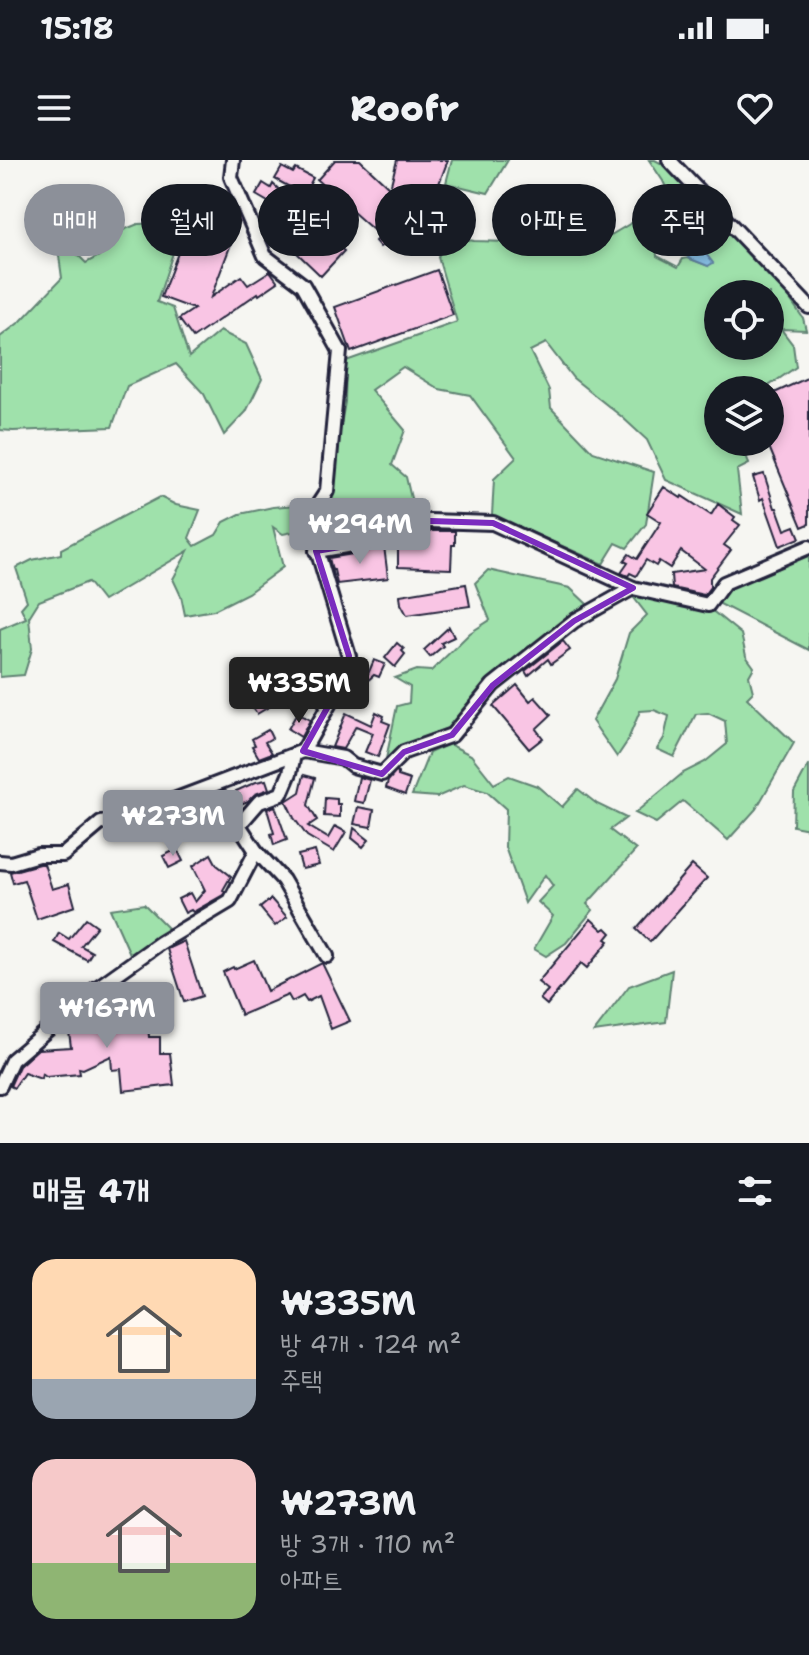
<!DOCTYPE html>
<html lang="ko">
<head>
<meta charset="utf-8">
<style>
	:root { --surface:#171b24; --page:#20242c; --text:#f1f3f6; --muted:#9ea1a6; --accent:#8c9099 }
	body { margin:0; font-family:"Shantell Sans","Poor Story",sans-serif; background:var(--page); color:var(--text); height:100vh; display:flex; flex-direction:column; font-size:30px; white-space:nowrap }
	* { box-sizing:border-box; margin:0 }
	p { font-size:26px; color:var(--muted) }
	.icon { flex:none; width:44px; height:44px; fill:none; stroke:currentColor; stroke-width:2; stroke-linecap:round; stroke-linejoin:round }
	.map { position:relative; height:983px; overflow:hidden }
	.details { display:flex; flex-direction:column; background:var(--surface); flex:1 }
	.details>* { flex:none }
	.guide { position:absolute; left:24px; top:24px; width:762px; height:72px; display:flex; gap:16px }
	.buttons { position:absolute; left:704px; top:120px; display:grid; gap:16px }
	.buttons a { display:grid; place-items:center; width:80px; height:80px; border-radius:50%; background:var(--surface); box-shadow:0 4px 12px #0003; font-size:40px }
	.price { position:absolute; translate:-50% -68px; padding:0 18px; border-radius:8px; background:var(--accent); color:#fff; font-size:26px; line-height:52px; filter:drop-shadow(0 2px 4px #0008) }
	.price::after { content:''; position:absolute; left:50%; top:48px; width:24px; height:18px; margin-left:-12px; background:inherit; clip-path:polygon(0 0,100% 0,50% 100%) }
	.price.on { background:#222; color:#fff }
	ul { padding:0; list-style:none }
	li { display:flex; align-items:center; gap:24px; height:200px; padding:0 32px }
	li span { display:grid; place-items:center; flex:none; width:224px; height:160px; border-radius:24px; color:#555 }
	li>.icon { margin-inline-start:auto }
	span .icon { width:96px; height:96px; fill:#fffc; stroke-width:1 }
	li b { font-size:34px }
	h2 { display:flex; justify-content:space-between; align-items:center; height:96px; padding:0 32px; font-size:34px }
	.tag { padding:0 28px; border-radius:36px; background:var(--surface); box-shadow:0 4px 12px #0003; font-size:28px; line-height:72px }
	.tag.on { background:var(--accent); color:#fff }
	.status { display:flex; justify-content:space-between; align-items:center; height:56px; padding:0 40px; background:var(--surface); direction:ltr }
	.status svg { height:22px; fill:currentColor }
	header { display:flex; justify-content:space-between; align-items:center; height:104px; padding:0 32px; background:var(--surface); font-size:36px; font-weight:800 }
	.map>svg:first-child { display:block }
</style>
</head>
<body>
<div class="status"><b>15:18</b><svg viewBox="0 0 49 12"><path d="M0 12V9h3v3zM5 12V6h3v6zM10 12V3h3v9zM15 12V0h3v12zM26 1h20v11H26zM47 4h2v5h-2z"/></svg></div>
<header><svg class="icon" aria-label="menu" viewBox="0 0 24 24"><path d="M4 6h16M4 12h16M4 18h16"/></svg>Roofr<svg class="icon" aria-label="heart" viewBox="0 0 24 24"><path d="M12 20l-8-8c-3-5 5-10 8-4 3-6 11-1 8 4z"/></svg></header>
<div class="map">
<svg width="809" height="983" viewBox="0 0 809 983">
	<rect width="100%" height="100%" fill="#f6f6f2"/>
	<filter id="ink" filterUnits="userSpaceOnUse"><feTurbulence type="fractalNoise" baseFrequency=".0125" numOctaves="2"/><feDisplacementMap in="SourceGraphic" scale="16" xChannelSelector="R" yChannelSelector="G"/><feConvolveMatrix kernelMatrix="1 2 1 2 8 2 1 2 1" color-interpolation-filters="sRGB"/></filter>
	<g filter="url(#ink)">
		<g fill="#9fe1ab" stroke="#608273" stroke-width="2" fill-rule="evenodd">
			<path d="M452,0H508L488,33L446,23Z"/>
			<path d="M649,0H655L668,7L778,122L803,158L806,170L781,169L793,185L796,207L770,225L749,230H718V282H742L749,304L737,310L742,354L666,320L647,280L622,257L573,218L546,183L530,191L549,230L551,248L593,292L654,312L646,364L627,388L616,383L603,404L492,355L494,319L516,298L470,235L439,229L403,207L371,230L405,270L392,305L406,317L414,351L402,366L379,361L362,375L320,383L318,362L333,338L338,282L345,242L346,201L457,162L438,97L442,88L436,65L449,76L474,81L548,83L584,91L643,56L653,59L657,96L678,107L683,99L688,98L708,106L706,94L694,85L695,81L688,76L663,21ZM718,134H770V186H718Z"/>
			<path d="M183,62L157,142L173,148L189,197L220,171L246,184L262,219L246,252L224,275L204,234L176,204L127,226L112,267L13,271L0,270V177L21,161L62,118L57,81L70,87L86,103L99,96L96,81L138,64Z"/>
			<path d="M160,337L176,345L200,350L189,378L195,386L216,375L224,362L240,354L273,347L307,344L303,370L283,374L273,367L283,407L248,433L214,450L185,455L181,436L173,419L188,391L103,441L88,422L39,441L29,457L32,489L24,515L0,517V469L26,458L21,448L27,441L16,408L32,400L61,394V389Z"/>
			<path d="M809,394V490L716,442L736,421Z"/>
			<path d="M488,410L570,428L588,445L496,513L450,567L411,582L386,599L397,546L409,543L410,527L395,518L417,510L431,511L470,473L490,460L475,423Z"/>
			<path d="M645,433L710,449L741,474L746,496L754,507L749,516L753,532L747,538L794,583L756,649L728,680L683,641L656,663L635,653L683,613L705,602L727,584L725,561L708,553L696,554L674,597L657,589L664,578L669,556L654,550L640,551L627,582L617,597L592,561L615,519L629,473L647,455L634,438Z"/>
			<path d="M449,584L471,595L494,624L509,616L537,626L562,647L578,629L597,644L626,658L610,670L636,690L587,744L593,750L566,783L546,796L534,789L553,756L538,742L553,726L545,715L525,743L505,687L506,649L487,632L464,625L437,637L412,635L429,593Z"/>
			<path d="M809,604V669L793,666L794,632Z"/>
			<path d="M144,744L168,768L150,786L131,796L110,749Z"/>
			<path d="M672,810L666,862L594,872L629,826Z"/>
		</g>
		<path fill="#88c0e6" stroke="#5f81a2" stroke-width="2" d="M694,85L706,94L713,103L708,106L688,98Z"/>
		<g fill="#f9c5e4" stroke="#22223b" stroke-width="2">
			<path d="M335,0H360L390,28L397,0H448L432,42L433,50L415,52L423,60L380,87L375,81L380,76L317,20Z"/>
			<path d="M282,7L293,13L296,9L313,18L304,35L275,19Z"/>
			<path d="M263,23L271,28L273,24L287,37L284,41L293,50L297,47L344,91L321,116L270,67L285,52L256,35Z"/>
			<path d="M205,40L235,52L240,60L211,137L241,116L248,125L270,111L278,122L259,135L258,133L193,178L179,159L194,149L161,137L197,44Z"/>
			<path d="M437,110L453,155L351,192L335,147Z"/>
			<path d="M809,217V364L802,367L767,282H770V235Z"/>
			<path d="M764,314L775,348H777L785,370L795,366L800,378L780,386L763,338L760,340L753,317Z"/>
			<path d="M664,327L681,338L682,336L711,355L718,344L735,357L733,360L740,365L724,385L731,390L710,418V427L704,435L672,428L671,414L705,409L681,391L670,408L659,401L656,406L646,400L636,416L630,413L628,416L621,413L628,403L624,401L629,394L637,399L661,362L647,353Z"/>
			<path d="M398,371H455V385H452L451,409L398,407Z"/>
			<path d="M384,386L388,418L337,424L334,410H332L329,398L365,392L373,388Z"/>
			<path d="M466,424L470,446L407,455L401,444L400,435Z"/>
			<path d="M449,467L454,477L441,483L443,486L430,497L424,490Z"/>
			<path d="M563,481L570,490L551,504L548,499L528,516L525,511Z"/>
			<path d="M397,483L404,489L402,491L405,494L395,507L385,498Z"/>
			<path d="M312,500L328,527L324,535L314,541L306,525L257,554L247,538Z"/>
			<path d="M374,500L385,504L379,517L374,515L356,531L351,525L361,516L365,521Z"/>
			<path d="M517,525L530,541L535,537L551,555L536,569L543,578L529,589L493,546Z"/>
			<path d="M376,552L384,556L382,561L390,564L378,597L365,592L373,573L356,566L343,589L332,587L346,553L371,565Z"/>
			<path d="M297,553L310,560L301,577L288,569Z"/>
			<path d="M268,570L272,578L265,582L272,593L259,598L252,586L255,585L252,579Z"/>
			<path d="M396,612L398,613V616L410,620L405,635L386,628L388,621Z"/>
			<path d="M304,615L315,618L308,645L317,660L308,666L328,678L335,666L346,672L334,692L307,676L294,658L286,641L300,632Z"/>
			<path d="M359,617L370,620L364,643L354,641Z"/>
			<path d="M266,620L269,629L255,634L248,641L241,644L236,631L256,622Z"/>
			<path d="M325,638L337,639V644H340V657L324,656Z"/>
			<path d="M275,646L287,680L274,685L271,674L274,673L267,649Z"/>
			<path d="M358,647L374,650L371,667L354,664Z"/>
			<path d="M354,668L369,680L363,687L352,678Z"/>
			<path d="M177,689L183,701L169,708L163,696Z"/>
			<path d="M315,691L319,705L302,709L298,695Z"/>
			<path d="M211,694L217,705L231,716L223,730L225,732L223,735L193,752L191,750L185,753L178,739L190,733L195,742L205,730L193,706Z"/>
			<path d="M39,704H44L52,729L69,724L75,746L37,759L24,720L13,723L10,712Z"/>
			<path d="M692,705L707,718L650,782L636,769Z"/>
			<path d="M271,739L287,757L275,766L260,748Z"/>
			<path d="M86,758L97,766L81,786L92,792L87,800L54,782L59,773L69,779Z"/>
			<path d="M591,759L603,770L606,768L611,773L606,779L609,781L587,808L581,803L547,845L540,839L548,830L538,822Z"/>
			<path d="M184,781L202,836L184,842L167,789Z"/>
			<path d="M254,800L267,831L322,803L350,861L331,869L319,836L307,842L303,836L292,842L288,835L241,855L223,812L233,807L234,809Z"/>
			<path d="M129,825L141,850L142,865L148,864L149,877H160V893H170L174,925L123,931L121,909L112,910L111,896L83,909L79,908L80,914L46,917L42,914L41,919L24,913L14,928L10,926L19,906L38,889L71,887L68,864L74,859L78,858L80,854L96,852L97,859L124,856L119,846L126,842L120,829Z"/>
		</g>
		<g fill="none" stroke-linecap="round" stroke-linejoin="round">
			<defs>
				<g id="minor">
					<path d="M669,0L809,147"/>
					<path d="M316,391L364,383L398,360L493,363L633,428L708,445L724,423L809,387"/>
					<path d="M303,591L343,598L353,606L382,614L404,592L452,575L493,525L574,461L633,428"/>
					<path d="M294,595L290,613L281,634L259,642L239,665L256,691L283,720L327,796"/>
					<path d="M0,702L11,703L38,695H63L101,663L137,654L303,591L344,518L349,496L308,360L327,331L340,191L303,125L265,96L231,17L233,0"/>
					<path d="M0,926L12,900L94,830L160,783L230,741L256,691"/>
				</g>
			</defs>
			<use href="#minor" stroke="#22223b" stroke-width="18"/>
			<use href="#minor" stroke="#f6f6f2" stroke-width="12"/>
		</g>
	</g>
	<path fill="none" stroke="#7b2cbf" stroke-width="6" stroke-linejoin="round" d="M398,360L493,363L633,428L574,461L493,525L452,575L404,592L382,614L303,591L344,518L349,496L316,391L364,383Z"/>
</svg>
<div class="buttons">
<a><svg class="icon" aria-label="locate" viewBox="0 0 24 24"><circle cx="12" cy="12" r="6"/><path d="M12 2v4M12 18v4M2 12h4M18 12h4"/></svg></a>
<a><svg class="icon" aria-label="layers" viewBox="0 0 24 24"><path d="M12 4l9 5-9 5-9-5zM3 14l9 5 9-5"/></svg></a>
</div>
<b class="price" style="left:360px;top:406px">₩294M</b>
<b class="price on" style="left:299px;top:565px">₩335M</b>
<b class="price" style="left:173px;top:698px">₩273M</b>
<b class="price" style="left:107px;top:890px">₩167M</b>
<div class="guide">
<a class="tag on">매매</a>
<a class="tag">월세</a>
<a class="tag">필터</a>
<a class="tag">신규</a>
<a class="tag">아파트</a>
<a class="tag">주택</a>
</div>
</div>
<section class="details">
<h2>매물 4개<svg class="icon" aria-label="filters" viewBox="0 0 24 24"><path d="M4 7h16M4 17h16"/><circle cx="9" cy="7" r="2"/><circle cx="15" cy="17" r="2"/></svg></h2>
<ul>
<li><span style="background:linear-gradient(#ffd9b3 75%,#9aa5b1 0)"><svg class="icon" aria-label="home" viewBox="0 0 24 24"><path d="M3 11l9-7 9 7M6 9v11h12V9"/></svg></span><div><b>₩335M</b><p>방 4개 · 124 m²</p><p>주택</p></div></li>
<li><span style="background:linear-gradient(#f6c9c9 65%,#8fb573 0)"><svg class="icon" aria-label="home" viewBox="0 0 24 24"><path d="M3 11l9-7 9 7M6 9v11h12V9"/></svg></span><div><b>₩273M</b><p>방 3개 · 110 m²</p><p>아파트</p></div></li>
</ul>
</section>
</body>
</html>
